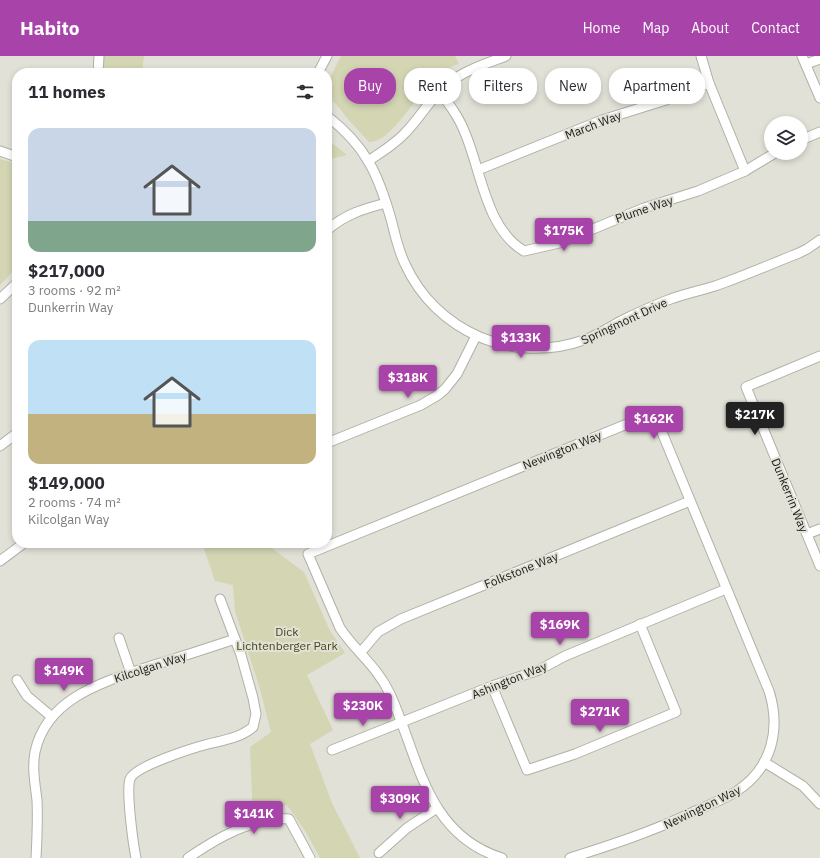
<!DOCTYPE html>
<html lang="en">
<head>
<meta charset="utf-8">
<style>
	:root { --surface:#fff; --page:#f7f7f7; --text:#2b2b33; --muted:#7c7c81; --accent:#a844a9 }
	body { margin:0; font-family:"IBM Plex Sans",sans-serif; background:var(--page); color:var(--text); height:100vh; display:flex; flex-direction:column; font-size:15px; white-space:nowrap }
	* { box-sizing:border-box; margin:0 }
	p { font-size:13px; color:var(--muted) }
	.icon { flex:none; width:22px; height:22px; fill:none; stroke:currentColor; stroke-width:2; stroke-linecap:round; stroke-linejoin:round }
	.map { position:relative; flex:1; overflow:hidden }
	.side { position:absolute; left:12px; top:12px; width:320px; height:480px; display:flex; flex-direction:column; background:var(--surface); border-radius:16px; box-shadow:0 2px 6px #0003 }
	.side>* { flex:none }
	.hud { position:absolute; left:344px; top:12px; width:380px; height:36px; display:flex; gap:8px }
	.fabs { position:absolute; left:764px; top:60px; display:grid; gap:8px }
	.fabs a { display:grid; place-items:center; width:44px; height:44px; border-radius:50%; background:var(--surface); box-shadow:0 2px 6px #0003; font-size:20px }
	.price { position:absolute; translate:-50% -34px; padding:0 9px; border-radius:4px; background:var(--accent); color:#fff; font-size:13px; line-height:26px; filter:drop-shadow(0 1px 2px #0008) }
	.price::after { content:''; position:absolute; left:50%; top:24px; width:12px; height:9px; margin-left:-6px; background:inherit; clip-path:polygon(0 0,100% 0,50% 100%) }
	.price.active { background:#222; color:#fff }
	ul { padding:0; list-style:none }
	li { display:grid; align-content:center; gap:8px; height:212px; padding:0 16px }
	li span { display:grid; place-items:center; height:124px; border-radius:12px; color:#555 }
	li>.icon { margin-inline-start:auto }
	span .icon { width:72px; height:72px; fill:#fffc; stroke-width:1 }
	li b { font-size:17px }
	h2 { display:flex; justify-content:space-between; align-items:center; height:48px; padding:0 16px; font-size:17px }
	.tag { padding:0 14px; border-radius:16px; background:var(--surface); box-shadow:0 2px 6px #0003; font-size:14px; line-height:36px }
	.tag.active { background:var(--accent); color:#fff }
	header { display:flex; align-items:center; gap:24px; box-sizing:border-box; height:56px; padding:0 20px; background:var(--accent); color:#fff }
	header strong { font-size:19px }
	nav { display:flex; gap:22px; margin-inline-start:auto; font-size:14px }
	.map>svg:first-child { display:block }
</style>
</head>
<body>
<header>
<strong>Habito</strong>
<nav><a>Home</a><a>Map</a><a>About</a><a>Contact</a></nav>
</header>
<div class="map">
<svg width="820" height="802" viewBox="0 0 820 802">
	<rect width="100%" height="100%" fill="#e1e1d7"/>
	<g fill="#d3d5b3">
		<path d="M104,0H144L142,17H103Z"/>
		<path d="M341,0H455L459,8C422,18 398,86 369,86L348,63L336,48L327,40V28Z"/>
		<path d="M327,83L347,99L327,104Z"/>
		<path d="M0,103L17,108V211L0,229Z"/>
		<path d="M202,487H265L304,516L330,575L345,597L307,619L333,674L310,688L332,747L360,802H320L306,776L287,749L253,763L250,691L271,676L260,633L235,555L233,529L215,525Z"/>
	</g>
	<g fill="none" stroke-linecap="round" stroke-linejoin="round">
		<defs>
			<g id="minor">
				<path d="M701,0L709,27L745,115"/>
				<path d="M802,0L820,42"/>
				<path d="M806,8L820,3"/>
				<path d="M98,17L99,0"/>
				<path d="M318,17L327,0"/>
				<path d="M439,35C449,48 459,61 465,77C481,114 486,173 524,195L559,187L644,152L698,135L745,115L775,97"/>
				<path d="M327,60C366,90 378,118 391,163C395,178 398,194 405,208C436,276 513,309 584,284C598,279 611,270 625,263C639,256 653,250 668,244C683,238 699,235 715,230C744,220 771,208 799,197L807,193L820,184"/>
				<path d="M801,84L820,76"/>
				<path d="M0,95L17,101"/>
				<path d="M368,105C382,96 395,88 405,77C420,62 429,44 445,30C462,15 485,8 506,0"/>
				<path d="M478,114L602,64L666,44L709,27"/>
				<path d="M327,174C346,158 363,153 386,147"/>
				<path d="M0,243L17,227"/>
				<path d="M820,300L746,331L820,510"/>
				<path d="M327,387L421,349L438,339L445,333L457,318L476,280"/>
				<path d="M0,390L17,377"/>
				<path d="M807,478L820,473"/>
				<path d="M0,505L24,487"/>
				<path d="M119,582L131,617"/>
				<path d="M361,596L378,576L401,563L690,445"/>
				<path d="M17,624L27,640L52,661"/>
				<path d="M492,630L527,714L575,698L676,656L640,568"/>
				<path d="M332,694L492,630L539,614L565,600L726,533"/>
				<path d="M764,706L803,730L820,748"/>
				<path d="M379,797L407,772L437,752"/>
				<path d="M36,802C37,783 38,764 37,744C35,728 32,712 35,696C47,640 107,625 154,609C181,601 208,592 235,583"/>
				<path d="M136,802C133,787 126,735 130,723C135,710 193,692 208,688C224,684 240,682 253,671L256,658L253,642L241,599L220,543"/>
				<path d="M188,802C217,782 253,761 289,763L310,802"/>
				<path d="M502,802C425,778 419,701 390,638C377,610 356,596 340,572L308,498L654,357L769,635C781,673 772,712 737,735C723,744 706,750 691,757C651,776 611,789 570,802"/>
			</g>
		</defs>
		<use href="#minor" stroke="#b0b1a6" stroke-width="11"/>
		<use href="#minor" stroke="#fff" stroke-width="9"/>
	</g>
	<g text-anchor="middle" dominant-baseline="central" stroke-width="4" stroke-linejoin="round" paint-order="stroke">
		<g font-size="12" fill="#20211d" stroke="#e1e1d7">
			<text transform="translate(593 69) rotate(-21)">March Way</text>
			<text transform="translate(644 153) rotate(-19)">Plume Way</text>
			<text transform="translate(624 265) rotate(-25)">Springmont Drive</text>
			<text transform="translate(562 394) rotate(-22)">Newington Way</text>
			<text transform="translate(790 439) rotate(68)">Dunkerrin Way</text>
			<text transform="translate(521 514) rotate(-22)">Folkstone Way</text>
			<text transform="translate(150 611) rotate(-18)">Kilcolgan Way</text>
			<text transform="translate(509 624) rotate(-22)">Ashington Way</text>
			<text transform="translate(702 751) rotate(-26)">Newington Way</text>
		</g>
		<g font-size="12" fill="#474714" stroke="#e1e1d7">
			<text x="287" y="575">Dick<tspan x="287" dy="14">Lichtenberger Park</tspan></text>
		</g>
	</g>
</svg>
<div class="fabs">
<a><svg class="icon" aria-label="layers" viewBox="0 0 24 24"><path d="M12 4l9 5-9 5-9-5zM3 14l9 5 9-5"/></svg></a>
</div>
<b class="price" style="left:564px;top:196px">$175K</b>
<b class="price" style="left:521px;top:303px">$133K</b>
<b class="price" style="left:408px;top:343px">$318K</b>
<b class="price active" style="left:755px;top:380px">$217K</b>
<b class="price" style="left:654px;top:384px">$162K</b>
<b class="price" style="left:560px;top:590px">$169K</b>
<b class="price" style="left:64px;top:636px">$149K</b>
<b class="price" style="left:363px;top:671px">$230K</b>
<b class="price" style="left:600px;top:677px">$271K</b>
<b class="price" style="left:400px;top:764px">$309K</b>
<b class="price" style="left:254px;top:779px">$141K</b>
<div class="hud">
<a class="tag active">Buy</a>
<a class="tag">Rent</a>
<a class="tag">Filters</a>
<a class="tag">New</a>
<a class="tag">Apartment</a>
</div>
<section class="side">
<h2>11 homes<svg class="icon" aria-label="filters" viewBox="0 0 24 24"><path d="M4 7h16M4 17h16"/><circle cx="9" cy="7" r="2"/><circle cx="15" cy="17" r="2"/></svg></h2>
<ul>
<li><span style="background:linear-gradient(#c9d6e8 75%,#7fa58c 0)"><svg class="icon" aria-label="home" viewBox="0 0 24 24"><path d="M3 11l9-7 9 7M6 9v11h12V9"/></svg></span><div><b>$217,000</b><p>3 rooms · 92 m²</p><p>Dunkerrin Way</p></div></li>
<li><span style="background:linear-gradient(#bfe0f5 60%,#c2b280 0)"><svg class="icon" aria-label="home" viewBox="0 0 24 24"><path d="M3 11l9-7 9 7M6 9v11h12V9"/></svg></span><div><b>$149,000</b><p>2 rooms · 74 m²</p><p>Kilcolgan Way</p></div></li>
</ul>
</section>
</div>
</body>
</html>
